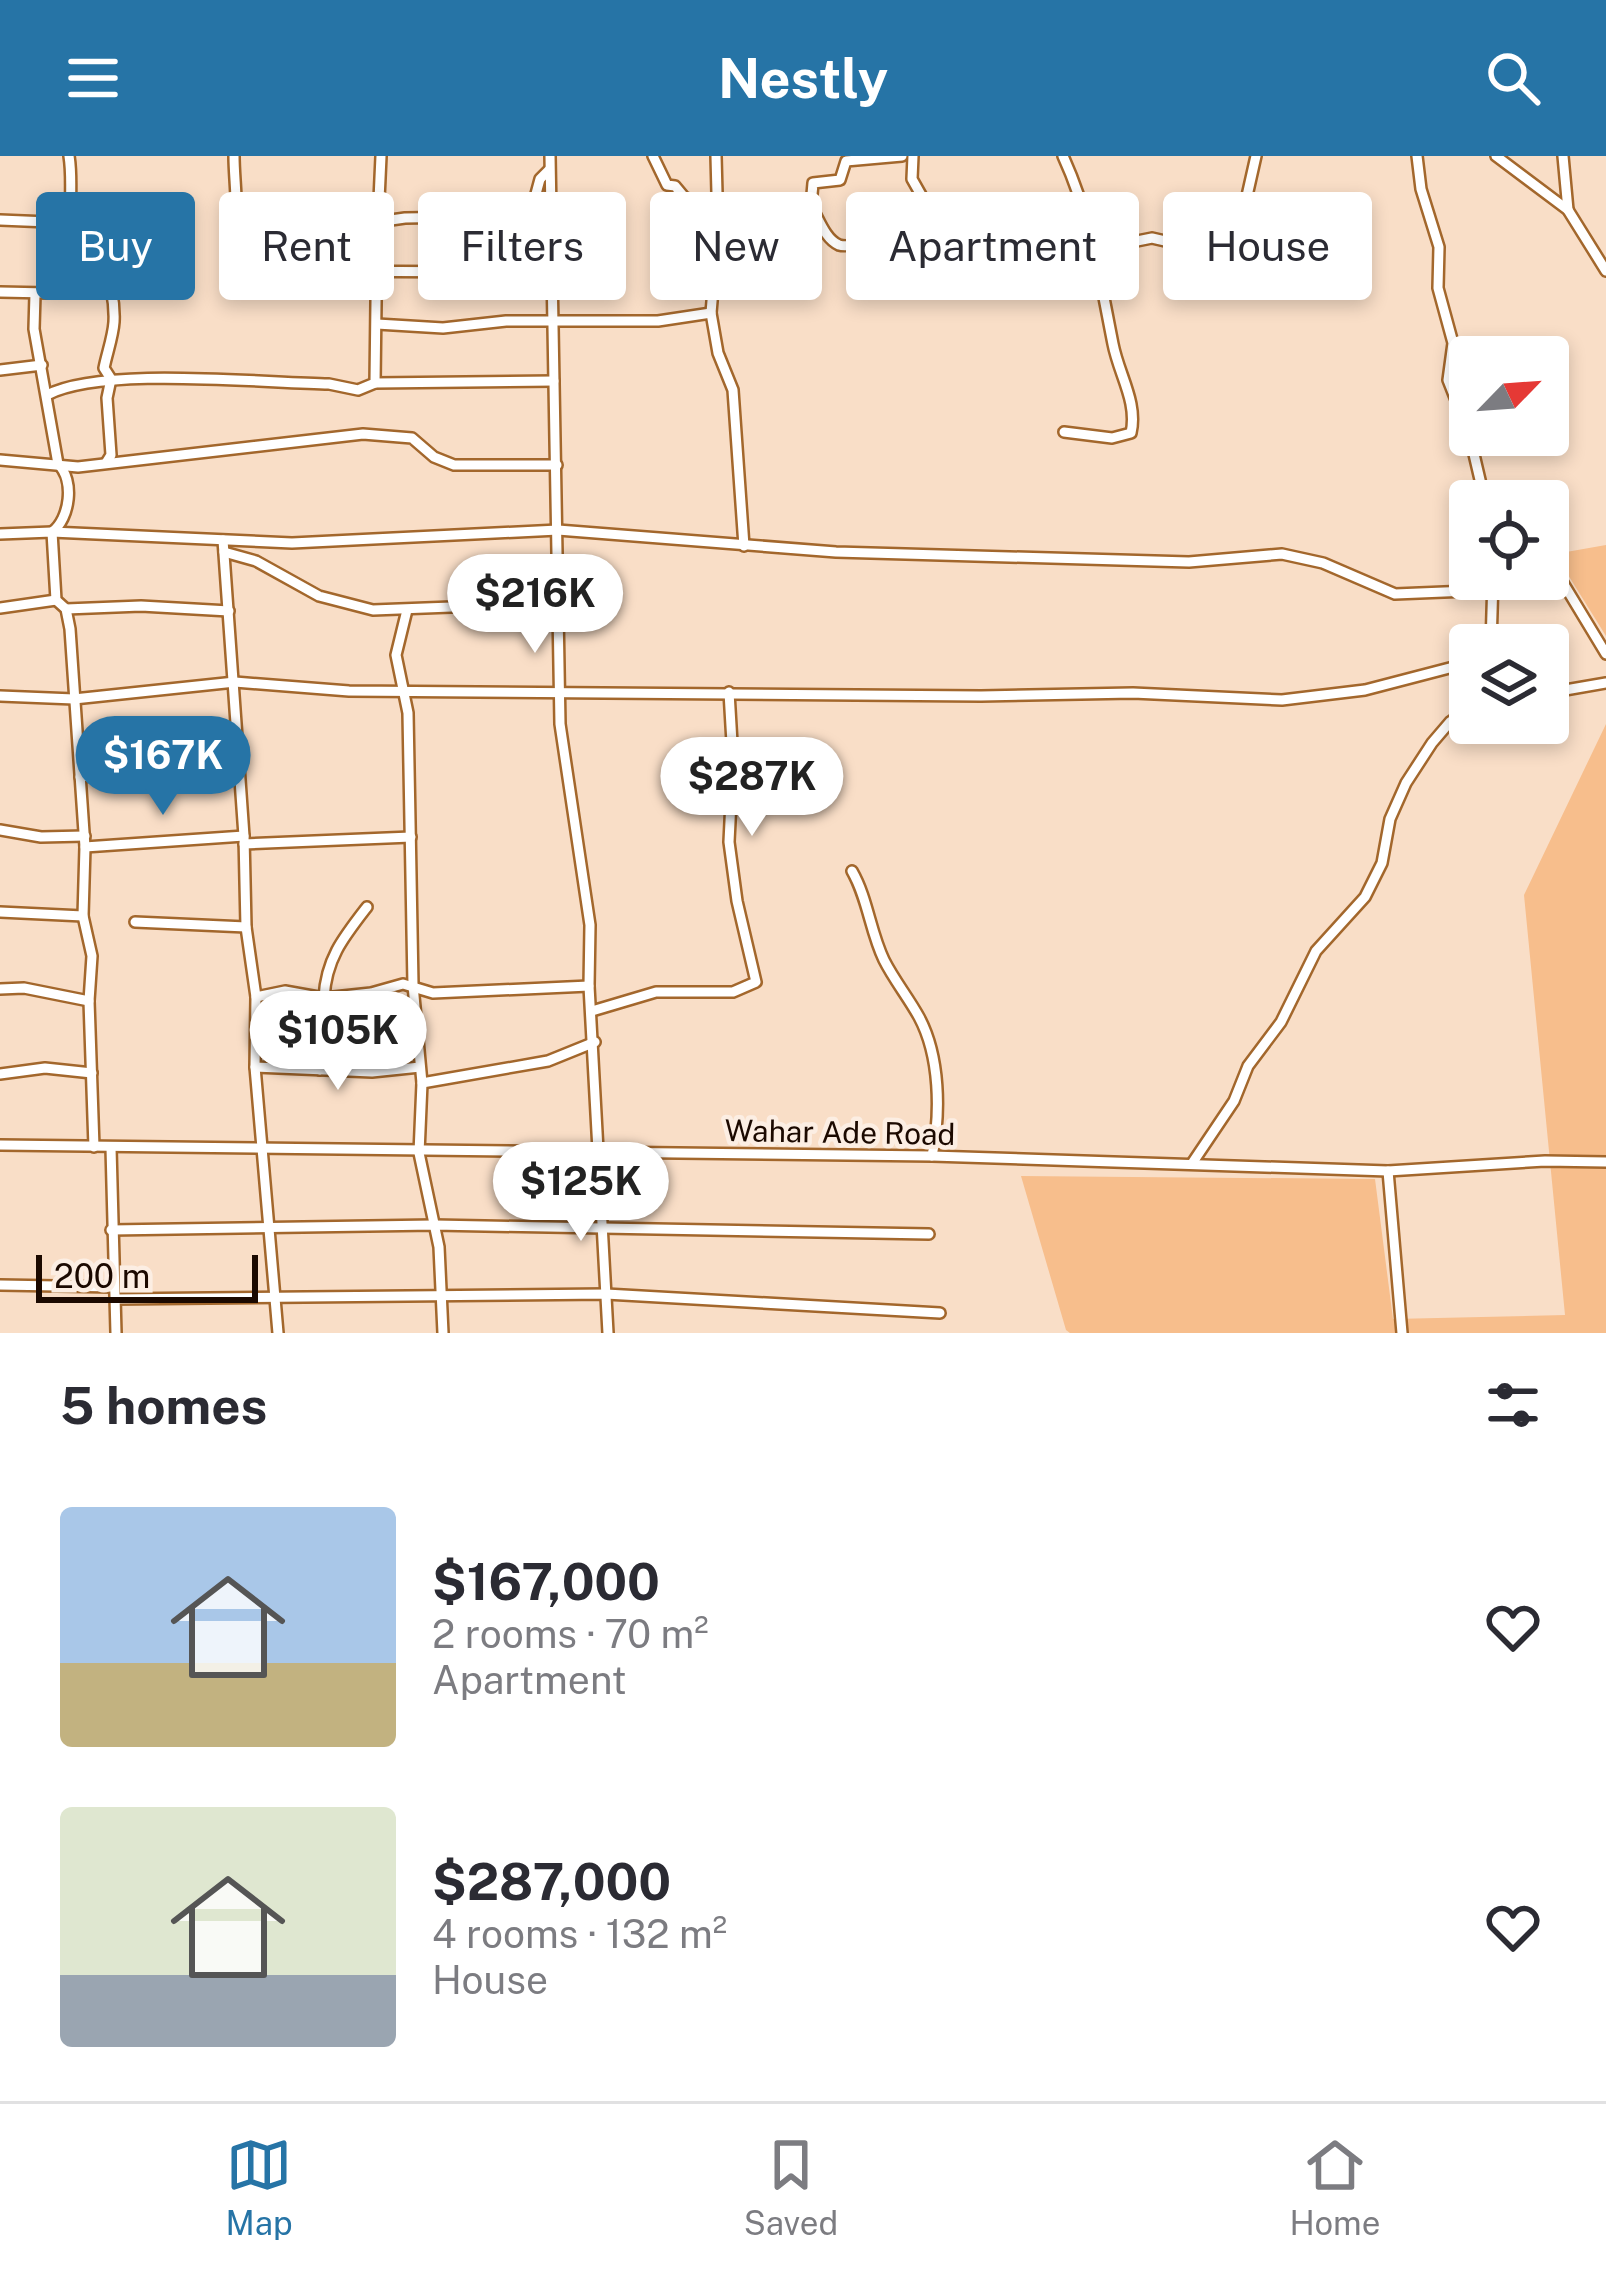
<!DOCTYPE html>
<html lang="en">
<head>
<meta charset="utf-8">
<style>
	:root { --surface:#fff; --page:#f2f2f3; --text:#2b2b33; --muted:#7c7c81; --line:#e1e1e2; --accent:#2674a6 }
	body { margin:0; font-family:"Public Sans",sans-serif; background:var(--page); color:var(--text); height:100vh; display:flex; flex-direction:column; font-size:45px; white-space:nowrap }
	* { box-sizing:border-box; margin:0 }
	p { font-size:39px; color:var(--muted) }
	.icon { flex:none; width:66px; height:66px; fill:none; stroke:currentColor; stroke-width:2; stroke-linecap:round; stroke-linejoin:round }
	.map { position:relative; height:1177px; overflow:hidden }
	.side { display:flex; flex-direction:column; background:var(--surface); flex:1 }
	.side>* { flex:none }
	.top-card { position:absolute; left:36px; top:36px; width:1536px; height:108px; display:flex; gap:24px }
	.needle { width:78px; rotate:65deg }
	.buttons { position:absolute; left:1449px; top:180px; display:grid; gap:24px }
	.buttons a { display:grid; place-items:center; width:120px; height:120px; border-radius:12px; background:var(--surface); box-shadow:0 6px 18px #0003; font-size:60px }
	.scale { position:absolute; left:36px; bottom:30px; width:222px; box-sizing:border-box; padding-left:12px; border:6px solid #1b0900; border-top:0; font-size:33px; line-height:42px; white-space:nowrap; color:#1b0900; -webkit-text-stroke:9px #fceee3; paint-order:stroke }
	.price { position:absolute; translate:-50% -102px; padding:0 27px; border-radius:42px; background:#fff; color:#222; font-size:39px; line-height:78px; filter:drop-shadow(0 3px 6px #0008) }
	.price::after { content:''; position:absolute; left:50%; top:72px; width:36px; height:27px; margin-left:-18px; background:inherit; clip-path:polygon(0 0,100% 0,50% 100%) }
	.price.on { background:var(--accent); color:#fff }
	ul { padding:0; list-style:none }
	li { display:flex; align-items:center; gap:36px; height:300px; padding:0 60px }
	li span { display:grid; place-items:center; flex:none; width:336px; height:240px; border-radius:12px; color:#555 }
	li>.icon { margin-inline-start:auto }
	span .icon { width:144px; height:144px; fill:#fffc; stroke-width:1 }
	li b { font-size:51px }
	h2 { display:flex; justify-content:space-between; align-items:center; height:144px; padding:0 60px; font-size:51px }
	.chip { padding:0 42px; border-radius:12px; background:var(--surface); box-shadow:0 6px 18px #0003; font-size:42px; line-height:108px }
	.chip.on { background:var(--accent); color:#fff }
	header { display:flex; justify-content:space-between; align-items:center; height:156px; padding:0 60px; background:var(--accent); color:#fff; font-size:54px; font-weight:700 }
	.dock { display:flex; justify-content:space-around; align-items:center; height:168px; border-top:3px solid var(--line); background:var(--surface); font-size:33px; color:var(--muted) }
	.dock a { display:grid; justify-items:center; gap:6px }
	.dock .on { color:var(--accent) }
	.map>svg:first-child { display:block }
</style>
</head>
<body>
<header><svg class="icon" aria-label="menu" viewBox="0 0 24 24"><path d="M4 6h16M4 12h16M4 18h16"/></svg>Nestly<svg class="icon" aria-label="search" viewBox="0 0 24 24"><circle cx="10" cy="10" r="6"/><path d="M15 15l6 6"/></svg></header>
<div class="map">
<svg width="1606" height="1177" viewBox="0 0 1606 1177">
	<rect width="100%" height="100%" fill="#f9dec7"/>
	<g fill="#f7be8c">
		<path d="M1606,389V480L1555,398Z"/>
		<path d="M1606,568V1177H1070L1066,1174L1021,1020L1375,1023L1393,1163L1565,1159L1524,739Z"/>
	</g>
	<g fill="none" stroke-linecap="round" stroke-linejoin="round">
		<defs>
			<g id="minor">
				<path d="M234,0C234,19 237,40 236,59C235,101 235,113 281,115L512,116L540,99L551,100"/>
				<path d="M550,0L560,568L590,769L589,830L608,1177"/>
				<path d="M653,0L667,29L675,30L685,42C699,44 706,53 719,58C753,74 777,64 811,50L813,27L840,24L846,5L902,0"/>
				<path d="M716,0L718,75L711,157L718,197L733,234L744,390"/>
				<path d="M913,0L912,23L925,46L960,82L979,87L1005,117H1048L1102,92L1152,82L1226,99L1235,93L1256,0"/>
				<path d="M1063,0C1091,61 1100,123 1113,188C1119,219 1138,246 1131,277L1112,282L1064,276"/>
				<path d="M1417,0L1421,33L1439,91L1438,132L1453,187L1448,224L1469,277L1485,345"/>
				<path d="M1496,0L1568,54L1606,115"/>
				<path d="M1563,0L1568,54"/>
				<path d="M811,50C819,63 825,83 839,89C855,94 924,72 943,66"/>
				<path d="M71,52C95,79 116,127 114,166C113,181 107,197 104,212L111,223L107,242L111,299L106,307"/>
				<path d="M236,59H372"/>
				<path d="M530,60L534,105"/>
				<path d="M0,64L73,67"/>
				<path d="M377,66L405,62L530,60L540,23L549,14"/>
				<path d="M0,136L48,137L71,132C86,106 72,79 71,52C70,34 72,18 69,0"/>
				<path d="M35,138L34,173L58,308C75,324 70,363 52,376L56,444L66,453L70,473L85,691L83,760L92,800L89,845L94,991"/>
				<path d="M377,168L443,172L506,165H658L711,157"/>
				<path d="M0,214L42,209"/>
				<path d="M375,227L554,225"/>
				<path d="M47,239C102,210 261,227 329,228L358,234L375,227L377,66L372,59L379,44L381,0"/>
				<path d="M0,304L78,311L363,278L412,282L434,301L454,309H557"/>
				<path d="M0,378L52,376L292,387L558,374L836,396L1189,406L1282,398L1323,407L1395,438L1493,434"/>
				<path d="M223,384L244,680L246,771L256,841L255,911L278,1177"/>
				<path d="M224,396L256,405L319,440L373,454L530,448L556,434"/>
				<path d="M1548,402L1606,498"/>
				<path d="M0,452L56,444"/>
				<path d="M66,453L141,450L229,455"/>
				<path d="M407,454L396,499L408,557L413,829L422,927L419,997L439,1091L443,1177"/>
				<path d="M1491,489L1493,423"/>
				<path d="M1548,537L1606,527"/>
				<path d="M0,540L74,543L235,526L349,535L981,540L1133,537L1282,544L1365,534L1461,509L1463,490L1470,489"/>
				<path d="M80,621L108,618L164,602L239,600"/>
				<path d="M0,674L41,681L85,680"/>
				<path d="M244,688L411,681"/>
				<path d="M85,691L244,680"/>
				<path d="M852,715C868,743 870,775 884,804C894,824 908,841 919,861C940,900 941,957 932,1000"/>
				<path d="M0,756L83,760"/>
				<path d="M135,766L246,771"/>
				<path d="M0,833L24,832L89,845"/>
				<path d="M256,841L285,835L324,842L371,837L403,828L433,837L589,830"/>
				<path d="M313,841L320,914"/>
				<path d="M324,842C326,803 343,782 367,751"/>
				<path d="M592,855L656,836H733L756,826L737,745L729,686L733,604L729,536"/>
				<path d="M255,911L372,916L420,911"/>
				<path d="M0,918L45,912L92,917"/>
				<path d="M422,927L548,905L595,886"/>
				<path d="M0,989L932,1000L1388,1015L1545,1005L1606,1006"/>
				<path d="M111,992L116,1177"/>
				<path d="M1193,1006L1234,945L1248,910L1281,866L1316,795L1365,741L1382,707L1390,663L1406,627L1432,587L1450,566L1470,552"/>
				<path d="M1388,1015L1402,1177"/>
				<path d="M111,1074L434,1069L929,1078"/>
				<path d="M0,1129L114,1131"/>
				<path d="M115,1143L606,1138L940,1157"/>
			</g>
		</defs>
		<use href="#minor" stroke="#a3672c" stroke-width="14"/>
		<use href="#minor" stroke="#fff" stroke-width="9"/>
	</g>
	<g text-anchor="middle" dominant-baseline="central" stroke-width="9" stroke-linejoin="round" paint-order="stroke">
		<g font-size="30" fill="#1b0900" stroke="#fceee3">
			<text transform="translate(840 976) rotate(1)">Wahar Ade Road</text>
		</g>
	</g>
</svg>
<div class="buttons">
<a><svg class="needle" viewBox="-14 -14 28 28"><path d="M0-13l5 13h-10z" fill="#e53935"/><path d="M0 13l5-13h-10z" fill="#7c7c81"/></svg></a>
<a><svg class="icon" aria-label="locate" viewBox="0 0 24 24"><circle cx="12" cy="12" r="6"/><path d="M12 2v4M12 18v4M2 12h4M18 12h4"/></svg></a>
<a><svg class="icon" aria-label="layers" viewBox="0 0 24 24"><path d="M12 4l9 5-9 5-9-5zM3 14l9 5 9-5"/></svg></a>
</div>
<div class="scale">200 m</div>
<b class="price" style="left:535px;top:500px">$216K</b>
<b class="price on" style="left:163px;top:662px">$167K</b>
<b class="price" style="left:752px;top:683px">$287K</b>
<b class="price" style="left:338px;top:937px">$105K</b>
<b class="price" style="left:581px;top:1088px">$125K</b>
<div class="top-card">
<a class="chip on">Buy</a>
<a class="chip">Rent</a>
<a class="chip">Filters</a>
<a class="chip">New</a>
<a class="chip">Apartment</a>
<a class="chip">House</a>
</div>
</div>
<section class="side">
<h2>5 homes<svg class="icon" aria-label="filters" viewBox="0 0 24 24"><path d="M4 7h16M4 17h16"/><circle cx="9" cy="7" r="2"/><circle cx="15" cy="17" r="2"/></svg></h2>
<ul>
<li><span style="background:linear-gradient(#a9c7e8 65%,#c2b280 0)"><svg class="icon" aria-label="home" viewBox="0 0 24 24"><path d="M3 11l9-7 9 7M6 9v11h12V9"/></svg></span><div><b>$167,000</b><p>2 rooms · 70 m²</p><p>Apartment</p></div><svg class="icon" aria-label="heart" viewBox="0 0 24 24"><path d="M12 20l-8-8c-3-5 5-10 8-4 3-6 11-1 8 4z"/></svg></li>
<li><span style="background:linear-gradient(#dfe7d0 70%,#9aa5b1 0)"><svg class="icon" aria-label="home" viewBox="0 0 24 24"><path d="M3 11l9-7 9 7M6 9v11h12V9"/></svg></span><div><b>$287,000</b><p>4 rooms · 132 m²</p><p>House</p></div><svg class="icon" aria-label="heart" viewBox="0 0 24 24"><path d="M12 20l-8-8c-3-5 5-10 8-4 3-6 11-1 8 4z"/></svg></li>
</ul>
</section>
<nav class="dock">
<a class="on"><svg class="icon" aria-label="map" viewBox="0 0 24 24"><path d="M3 6l6-2 6 2 6-2v14l-6 2-6-2-6 2zM9 4v14M15 6v14"/></svg>Map</a>
<a><svg class="icon" aria-label="saved" viewBox="0 0 24 24"><path d="M7 4h10v16l-5-4-5 4z"/></svg>Saved</a>
<a><svg class="icon" aria-label="home" viewBox="0 0 24 24"><path d="M3 11l9-7 9 7M6 9v11h12V9"/></svg>Home</a>
</nav>
</body>
</html>
